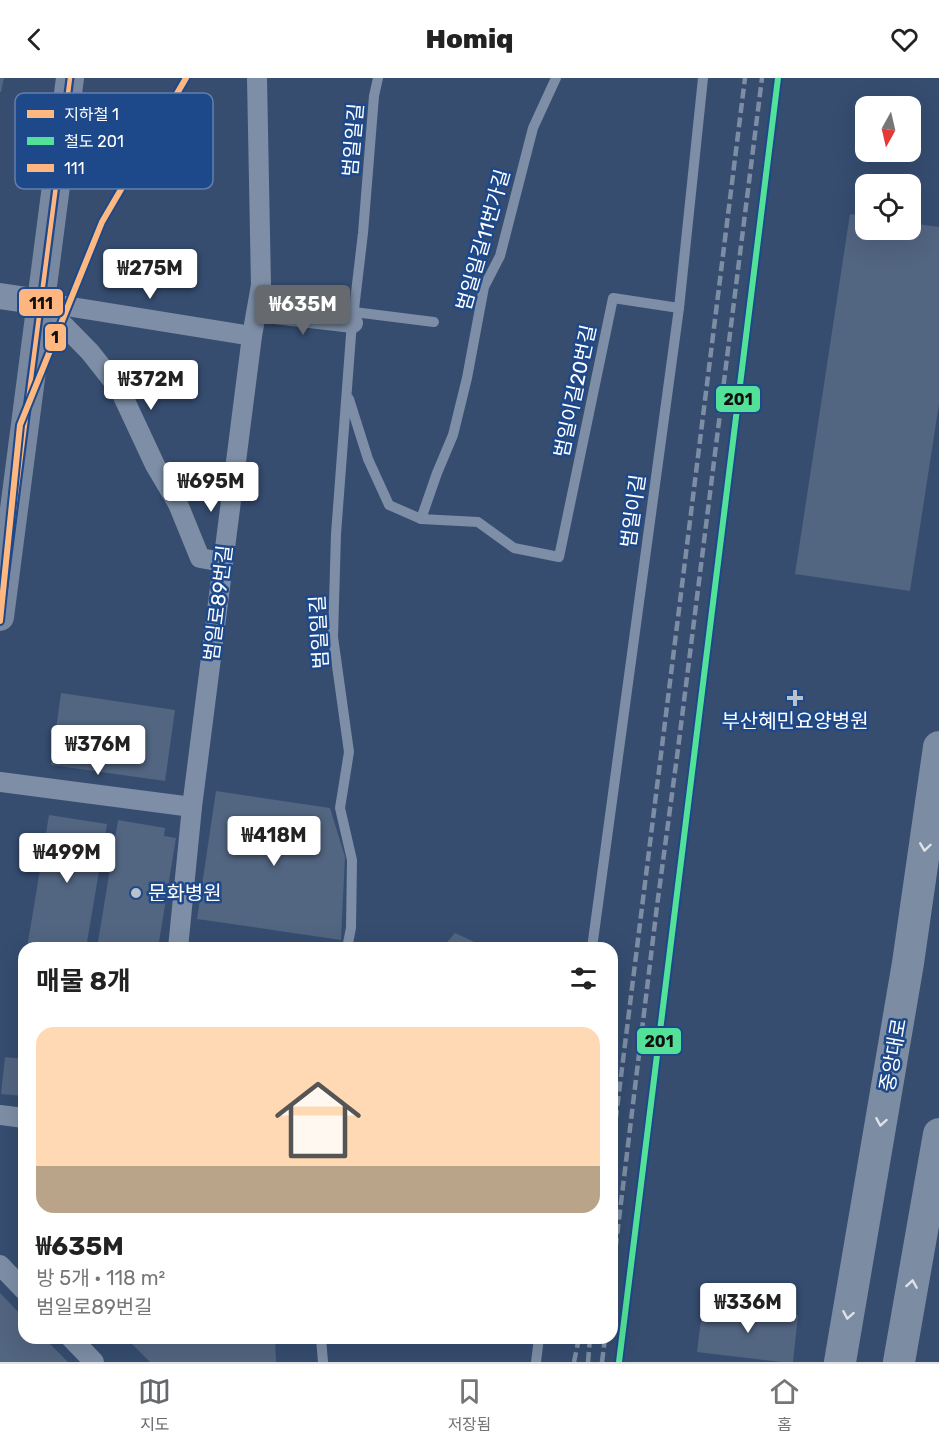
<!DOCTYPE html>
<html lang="ko">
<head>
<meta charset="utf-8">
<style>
	:root { --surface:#fff; --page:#f2f2f2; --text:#222; --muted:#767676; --line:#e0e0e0; --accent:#666a6f }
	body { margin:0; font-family:Rubik,"Noto Sans KR",sans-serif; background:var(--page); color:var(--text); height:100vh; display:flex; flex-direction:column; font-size:22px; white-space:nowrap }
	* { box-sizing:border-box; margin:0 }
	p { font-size:20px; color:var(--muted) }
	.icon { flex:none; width:33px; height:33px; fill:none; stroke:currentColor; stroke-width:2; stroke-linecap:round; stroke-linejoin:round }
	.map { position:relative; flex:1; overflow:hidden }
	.details { position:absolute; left:18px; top:864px; width:600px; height:402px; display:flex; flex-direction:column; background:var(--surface); border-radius:18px; box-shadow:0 6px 24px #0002 }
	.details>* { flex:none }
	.needle { width:39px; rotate:188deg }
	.fabs { position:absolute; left:855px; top:18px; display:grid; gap:12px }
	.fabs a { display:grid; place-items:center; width:66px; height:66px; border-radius:12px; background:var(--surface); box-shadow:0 6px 24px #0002; font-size:30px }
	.price { position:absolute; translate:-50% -51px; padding:0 14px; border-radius:6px; background:#fff; color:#222; font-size:20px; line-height:39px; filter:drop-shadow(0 2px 3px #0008) }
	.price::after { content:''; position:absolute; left:50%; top:36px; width:18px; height:14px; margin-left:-9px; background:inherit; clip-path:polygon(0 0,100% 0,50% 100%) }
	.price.current { background:var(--accent); color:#fff }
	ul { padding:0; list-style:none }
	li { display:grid; align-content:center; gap:12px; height:318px; padding:0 18px }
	li span { display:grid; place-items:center; height:186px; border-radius:18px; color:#555 }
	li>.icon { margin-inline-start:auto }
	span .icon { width:108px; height:108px; fill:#fffc; stroke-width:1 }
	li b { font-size:26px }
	h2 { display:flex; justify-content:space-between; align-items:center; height:72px; padding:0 18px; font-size:26px }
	header { display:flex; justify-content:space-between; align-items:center; height:78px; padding:0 18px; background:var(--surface); font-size:27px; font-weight:800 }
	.tab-bar { display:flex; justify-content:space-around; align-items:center; height:84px; border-top:2px solid var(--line); background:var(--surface); font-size:16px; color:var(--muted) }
	.tab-bar a { display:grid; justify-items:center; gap:3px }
	.tab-bar .current { color:var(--accent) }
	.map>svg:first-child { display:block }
</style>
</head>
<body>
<header><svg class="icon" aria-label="back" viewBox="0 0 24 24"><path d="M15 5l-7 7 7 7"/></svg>Homiq<svg class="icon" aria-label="heart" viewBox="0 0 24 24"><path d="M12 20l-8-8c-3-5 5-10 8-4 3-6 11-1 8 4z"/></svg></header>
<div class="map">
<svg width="939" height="1284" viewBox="0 0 939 1284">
	<rect width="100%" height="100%" fill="#364d70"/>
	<g fill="#526581">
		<path d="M0,0H4L1,14H0Z"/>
		<path d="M850,136L866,138V152H910V145L939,149V326L910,513L795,496Z"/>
		<path d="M61,615L175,632L165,703L51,687Z"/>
		<path d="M216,713L330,730L345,779L341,862L197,841Z"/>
		<path d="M49,737L107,746L86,870H27Z"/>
		<path d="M118,742L165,750L164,758L176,760L158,870H97Z"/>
		<path d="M455,855L479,866L478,870H442Z"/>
		<path d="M5,979L24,981V1018L1,1016Z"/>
		<path d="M0,1215L24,1240V1260H44L68,1284H0Z"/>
		<path d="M703,1226L798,1237L793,1284H781L697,1274Z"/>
		<path d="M126,1260H275L276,1284H150Z"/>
	</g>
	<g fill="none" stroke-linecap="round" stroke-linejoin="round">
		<g stroke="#7d8ea6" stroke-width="10">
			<path d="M354,234L434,244"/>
			<path d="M349,321L368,381L389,427L421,441L478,444L514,470L559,479L613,220L679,230"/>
			<path d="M421,441L437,395L453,357L467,300L484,209L500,178L533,50L556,0"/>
			<path d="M347,870L351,850L352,782L340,730L349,674L333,559L336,456L351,257L363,155L374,18L378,0"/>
			<path d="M592,870L679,230L703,0"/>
			<path d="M321,1260L323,1284"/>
			<path d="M536,1284L539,1260"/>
		</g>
		<g stroke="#7d8ea6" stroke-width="20">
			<path d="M41,224L90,274L120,312L155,387L178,426L200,480L223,484"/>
			<path d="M41,224L252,258"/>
			<path d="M257,234L353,245"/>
			<path d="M0,704L192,729"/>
			<path d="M178,870L192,729L252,258L261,207L257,0"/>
			<path d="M0,1037L24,1040"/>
			<path d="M0,1187L24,1212"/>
			<path d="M71,1260L94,1284"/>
		</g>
		<path stroke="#7d8ea6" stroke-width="26" d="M0,218L41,224"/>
		<path stroke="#7888a1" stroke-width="28" d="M0,539L70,0"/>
		<g stroke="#7c8ca3" stroke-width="32">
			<path d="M840,1284L908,885L939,669"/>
			<path d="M899,1284L939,1056"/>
		</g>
		<g stroke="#7d8ea4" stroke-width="4.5" stroke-dasharray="10 4.5" stroke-linecap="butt">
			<path d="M612,1071L745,0"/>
			<path d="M612,1199L657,828L678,671L762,0"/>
			<path d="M574,1284L579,1260"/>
			<path d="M588,1284L590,1260"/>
			<path d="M602,1284L605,1260"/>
		</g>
		<defs>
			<path id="bus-1" d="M0,539L70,0"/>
		</defs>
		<use href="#bus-1" stroke="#1d4889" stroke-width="9"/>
		<use href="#bus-1" stroke="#ffb580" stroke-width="4.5"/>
		<defs>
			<path id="rail-1" d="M619,1284L778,0"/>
		</defs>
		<use href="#rail-1" stroke="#1d4889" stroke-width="10"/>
		<use href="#rail-1" stroke="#53e098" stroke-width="6"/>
		<defs>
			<path id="metro-1" d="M0,543L20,347L102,144L186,0"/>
		</defs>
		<use href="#metro-1" stroke="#1d4889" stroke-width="10"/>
		<use href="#metro-1" stroke="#ffb880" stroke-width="6"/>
	</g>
	<defs><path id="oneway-chevron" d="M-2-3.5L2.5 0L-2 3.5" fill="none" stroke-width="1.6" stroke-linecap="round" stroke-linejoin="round" transform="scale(1.5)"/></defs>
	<g stroke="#dee2e8">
		<use href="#oneway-chevron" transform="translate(925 769) rotate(98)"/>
		<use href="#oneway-chevron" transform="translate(881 1044) rotate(100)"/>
		<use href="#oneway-chevron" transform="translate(912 1206) rotate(-81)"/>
		<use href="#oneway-chevron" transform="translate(848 1237) rotate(100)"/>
	</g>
	<g fill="#b9c1cd" stroke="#1d4889" stroke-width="2">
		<path d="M792 611h6v6h6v6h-6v6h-6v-6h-6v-6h6z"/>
		<circle cx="136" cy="815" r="6"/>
	</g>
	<g text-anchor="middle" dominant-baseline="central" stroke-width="5" stroke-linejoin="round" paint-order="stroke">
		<g font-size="20" fill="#fff" stroke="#1d4889">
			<text transform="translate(353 62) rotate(-85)">범일일길</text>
			<text transform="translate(483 162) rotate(-74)">범일일길11번가길</text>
			<text transform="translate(575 313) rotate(-78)">범일이길20번길</text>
			<text transform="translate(633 433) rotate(-82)">범일이길</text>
			<text transform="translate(218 525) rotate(-83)">범일로89번길</text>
			<text transform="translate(319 554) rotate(-93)">범일일길</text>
			<text transform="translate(893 977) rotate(-80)">중앙대로</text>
		</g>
		<g font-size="20" fill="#fff" stroke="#1d4889">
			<text x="795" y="643">부산혜민요양병원</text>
			<text x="148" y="815" text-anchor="start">문화병원</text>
		</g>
	</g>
	<rect x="15" y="15" width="198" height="96" rx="9" fill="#1d4889" stroke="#617fac" stroke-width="1.5"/>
	<rect x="27" y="32" width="27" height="8" fill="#ffb880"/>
	<rect x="27" y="59" width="27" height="8" fill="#53e098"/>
	<rect x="27" y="86" width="27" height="8" fill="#ffb580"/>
	<g font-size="16" fill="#fff">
		<text x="64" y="42">지하철 1</text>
		<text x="64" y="69">철도 201</text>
		<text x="64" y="96">111</text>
	</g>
	<g stroke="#1d4889" stroke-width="2">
		<rect x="18" y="210" width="46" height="29" rx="6" fill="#ffb580"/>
		<rect x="44" y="245" width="23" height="29" rx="6" fill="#ffb880"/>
		<rect x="715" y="307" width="46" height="28" rx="6" fill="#53e098"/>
		<rect x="636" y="949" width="46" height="28" rx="6" fill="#53e098"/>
	</g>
	<g font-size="16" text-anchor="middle" font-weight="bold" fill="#111">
		<text x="41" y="231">111</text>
		<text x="55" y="265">1</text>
		<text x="738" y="327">201</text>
		<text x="659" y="969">201</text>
	</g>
</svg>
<div class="fabs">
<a><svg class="needle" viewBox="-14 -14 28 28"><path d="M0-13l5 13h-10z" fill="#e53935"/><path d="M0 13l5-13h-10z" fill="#767676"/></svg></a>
<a><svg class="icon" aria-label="locate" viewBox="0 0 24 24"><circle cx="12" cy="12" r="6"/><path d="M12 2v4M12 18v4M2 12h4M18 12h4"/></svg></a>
</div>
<b class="price" style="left:150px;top:222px">₩275M</b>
<b class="price current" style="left:303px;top:258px">₩635M</b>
<b class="price" style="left:151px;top:333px">₩372M</b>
<b class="price" style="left:211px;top:435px">₩695M</b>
<b class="price" style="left:98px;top:698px">₩376M</b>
<b class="price" style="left:274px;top:789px">₩418M</b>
<b class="price" style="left:67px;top:806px">₩499M</b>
<b class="price" style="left:748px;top:1256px">₩336M</b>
<section class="details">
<h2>매물 8개<svg class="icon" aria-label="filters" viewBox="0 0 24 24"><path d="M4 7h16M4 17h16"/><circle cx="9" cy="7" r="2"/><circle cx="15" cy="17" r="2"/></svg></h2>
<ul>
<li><span style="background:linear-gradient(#ffd9b3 75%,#b9a48a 0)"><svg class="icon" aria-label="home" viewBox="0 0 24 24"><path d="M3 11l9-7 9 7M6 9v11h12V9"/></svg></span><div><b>₩635M</b><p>방 5개 · 118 m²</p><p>범일로89번길</p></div></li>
</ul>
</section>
</div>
<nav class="tab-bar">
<a class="current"><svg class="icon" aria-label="map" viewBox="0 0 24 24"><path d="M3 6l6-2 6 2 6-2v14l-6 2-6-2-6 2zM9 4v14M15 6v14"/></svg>지도</a>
<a><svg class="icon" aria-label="saved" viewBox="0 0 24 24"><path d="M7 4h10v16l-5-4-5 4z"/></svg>저장됨</a>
<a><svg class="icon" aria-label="home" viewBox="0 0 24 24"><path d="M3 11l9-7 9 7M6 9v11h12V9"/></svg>홈</a>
</nav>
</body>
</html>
